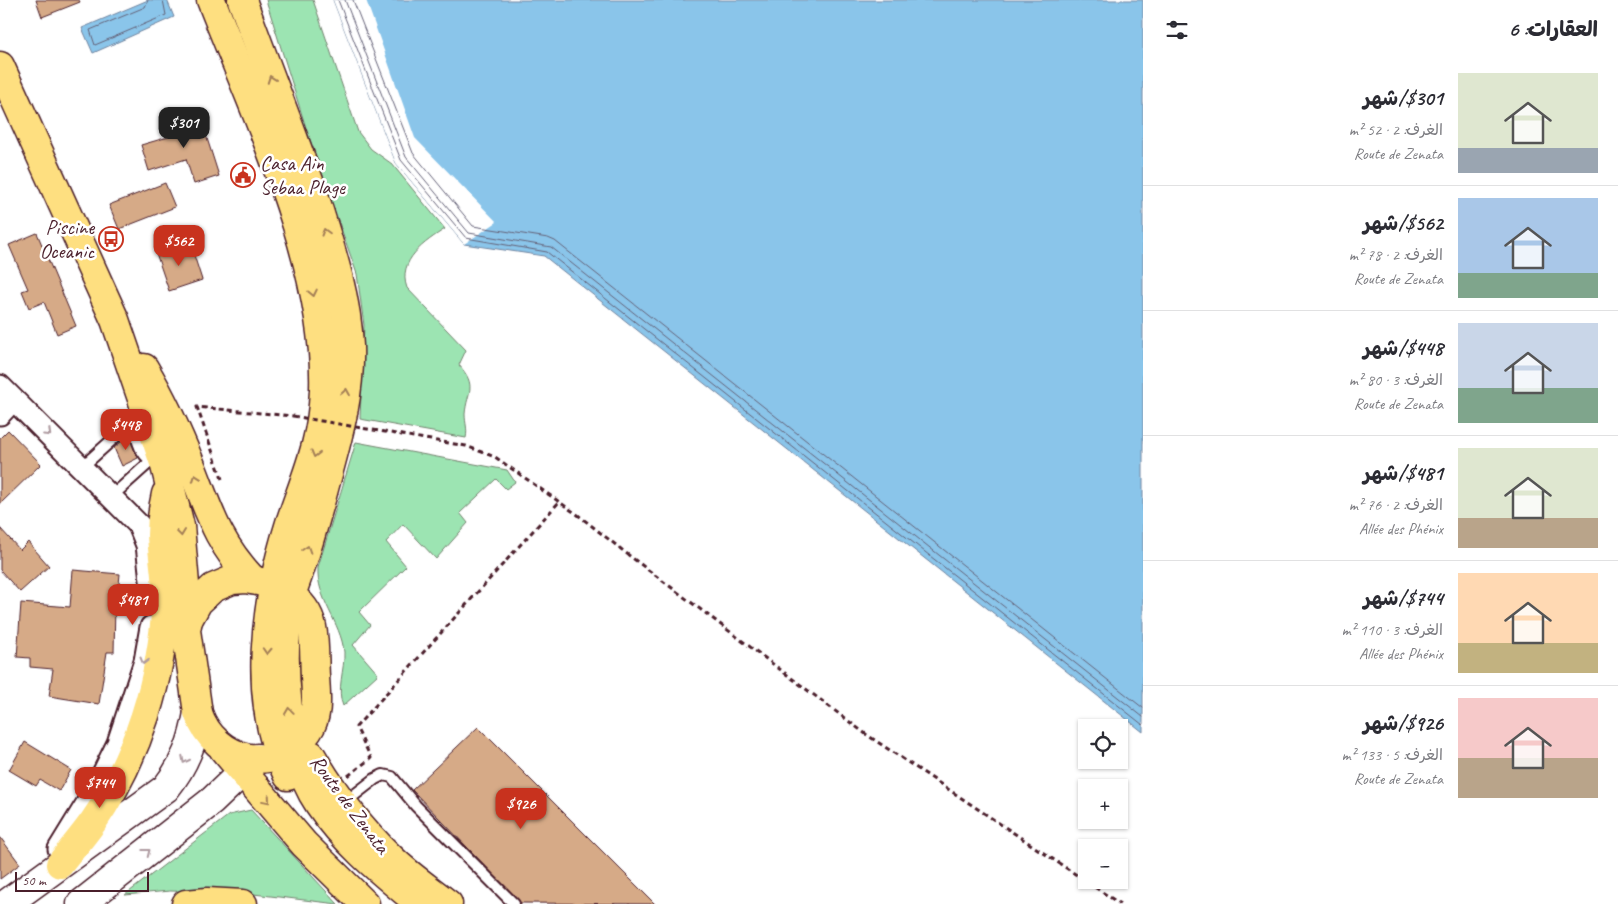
<!DOCTYPE html>
<html lang="ar">
<head>
<meta charset="utf-8">
<style>
	:root { --surface:#fff; --page:#f2f2f3; --text:#2b2b33; --muted:#7c7c81; --line:#e1e1e2; --accent:#c8321e }
	body { margin:0; font-family:Caveat,"Playpen Sans Arabic",sans-serif; background:var(--page); color:var(--text); direction:rtl; height:100vh; display:flex; flex-direction:column; font-size:19px; white-space:nowrap }
	* { box-sizing:border-box; margin:0 }
	p { font-size:16px; color:var(--muted) }
	.icon { flex:none; width:28px; height:28px; fill:none; stroke:currentColor; stroke-width:2; stroke-linecap:round; stroke-linejoin:round }
	.map { position:relative; flex:1; overflow:hidden; direction:ltr }
	.side { display:flex; flex-direction:column; background:var(--surface); width:475px }
	.side>* { flex:none }
	.fabs { position:absolute; left:1078px; top:719px; display:grid; gap:10px }
	.fabs a { display:grid; place-items:center; width:50px; height:50px; border-radius:0px; background:var(--surface); box-shadow:0 1px 4px #0004; font-size:25px }
	.scale { position:absolute; left:15px; bottom:12px; width:134px; box-sizing:border-box; padding-left:5px; border:2px solid #4a1f2b; border-top:0; font-size:14px; line-height:18px; white-space:nowrap; color:#4a1f2b; -webkit-text-stroke:4px #fff; paint-order:stroke }
	.price { position:absolute; translate:-50% -42px; padding:0 11px; border-radius:10px; background:var(--accent); color:#fff; font-size:16px; line-height:32px; filter:drop-shadow(0 1px 2px #0008) }
	.price::after { content:''; position:absolute; left:50%; top:30px; width:15px; height:11px; margin-left:-8px; background:inherit; clip-path:polygon(0 0,100% 0,50% 100%) }
	.price.selected { background:#222; color:#fff }
	ul { padding:0; list-style:none }
	li { display:flex; align-items:center; gap:15px; height:125px; padding:0 20px }
	li+li { border-top:1px solid var(--line) }
	li span { display:grid; place-items:center; flex:none; width:140px; height:100px; border-radius:0px; color:#555 }
	li>.icon { margin-inline-start:auto }
	span .icon { width:60px; height:60px; fill:#fffc; stroke-width:1 }
	li b { font-size:21px }
	h2 { display:flex; justify-content:space-between; align-items:center; height:60px; padding:0 20px; font-size:21px }
	main { display:flex; flex:1; min-height:0 }
	.map>svg:first-child { display:block }
</style>
</head>
<body>
<main>
<section class="side">
<h2>العقارات: 6<svg class="icon" aria-label="filters" viewBox="0 0 24 24"><path d="M4 7h16M4 17h16"/><circle cx="9" cy="7" r="2"/><circle cx="15" cy="17" r="2"/></svg></h2>
<ul>
<li><span style="background:linear-gradient(#dfe7d0 75%,#9aa5b1 0)"><svg class="icon" aria-label="home" viewBox="0 0 24 24"><path d="M3 11l9-7 9 7M6 9v11h12V9"/></svg></span><div><b>$301/شهر</b><p>الغرف: 2 · 52 m²</p><p>Route de Zenata</p></div></li>
<li><span style="background:linear-gradient(#a9c7e8 75%,#7fa58c 0)"><svg class="icon" aria-label="home" viewBox="0 0 24 24"><path d="M3 11l9-7 9 7M6 9v11h12V9"/></svg></span><div><b>$562/شهر</b><p>الغرف: 2 · 78 m²</p><p>Route de Zenata</p></div></li>
<li><span style="background:linear-gradient(#c9d6e8 65%,#7fa58c 0)"><svg class="icon" aria-label="home" viewBox="0 0 24 24"><path d="M3 11l9-7 9 7M6 9v11h12V9"/></svg></span><div><b>$448/شهر</b><p>الغرف: 3 · 80 m²</p><p>Route de Zenata</p></div></li>
<li><span style="background:linear-gradient(#dfe7d0 70%,#b9a48a 0)"><svg class="icon" aria-label="home" viewBox="0 0 24 24"><path d="M3 11l9-7 9 7M6 9v11h12V9"/></svg></span><div><b>$481/شهر</b><p>الغرف: 2 · 76 m²</p><p>Allée des Phénix</p></div></li>
<li><span style="background:linear-gradient(#ffd9b3 70%,#c2b280 0)"><svg class="icon" aria-label="home" viewBox="0 0 24 24"><path d="M3 11l9-7 9 7M6 9v11h12V9"/></svg></span><div><b>$744/شهر</b><p>الغرف: 3 · 110 m²</p><p>Allée des Phénix</p></div></li>
<li><span style="background:linear-gradient(#f6c9c9 60%,#b9a48a 0)"><svg class="icon" aria-label="home" viewBox="0 0 24 24"><path d="M3 11l9-7 9 7M6 9v11h12V9"/></svg></span><div><b>$926/شهر</b><p>الغرف: 5 · 133 m²</p><p>Route de Zenata</p></div></li>
</ul>
</section>
<div class="map">
<svg width="1143" height="904" viewBox="0 0 1143 904">
	<rect width="100%" height="100%" fill="#fff"/>
	<filter id="ink" filterUnits="userSpaceOnUse"><feTurbulence type="fractalNoise" baseFrequency=".02" numOctaves="2"/><feDisplacementMap in="SourceGraphic" scale="10" xChannelSelector="R" yChannelSelector="G"/><feConvolveMatrix kernelMatrix="1 2 1 2 8 2 1 2 1" color-interpolation-filters="sRGB"/></filter>
	<g filter="url(#ink)">
		<g fill="#9ce4b2" stroke="#73826e">
			<path d="M266,0H313L358,132L371,149L392,164L445,229C425,242 397,260 407,288L466,350L459,365C478,387 467,391 465,414C465,423 468,429 466,438L360,419L364,325L357,274L307,131Z"/>
			<path d="M356,442L507,470L515,482L506,489L496,479L460,513L468,523L436,559L403,524L386,542L406,566L359,612L370,625L353,645L378,674L343,706C336,690 345,669 344,652C341,622 316,599 318,567Z"/>
			<path d="M251,810L338,904L245,893L170,891L125,895L229,815Z"/>
		</g>
		<g fill="#8ac5ea" stroke="#70839e">
			<path d="M148,0H167L174,17L93,53L82,28Z"/>
			<path d="M333,0H1143V732L544,256L464,244L396,163Z"/>
		</g>
		<path fill="#fff" d="M333,0H366L415,138L497,222L464,244L396,163Z"/>
		<g fill="none" stroke-linecap="round" stroke-linejoin="round">
			<g stroke="#646177" stroke-width="1">
				<path d="M148,0L145,7L90,30L95,45L166,15L163,0"/>
				<path d="M338,0L401,160L466,238L547,252L1143,725"/>
				<path d="M345,0L406,157L469,233L551,247L1143,717"/>
				<path d="M353,0L413,153L473,226L548,238L555,241L1143,708"/>
			</g>
		</g>
		<g fill="#d6aa87" stroke="#4a1f2b">
			<path d="M36,0H79L80,2L42,17Z"/>
			<path d="M198,110L219,176L194,184L186,159L149,171L141,145L175,135L170,119Z"/>
			<path d="M165,183L175,207L119,229L109,205Z"/>
			<path d="M37,233L76,326L57,334L44,302L29,308L22,291L28,289L9,245Z"/>
			<path d="M182,244L186,255L193,252L202,280L169,291L156,253Z"/>
			<path d="M8,430L41,464L0,504V438Z"/>
			<path d="M129,435L138,458L122,466L114,448Z"/>
			<path d="M0,528L20,550L28,542L49,566L20,592L0,570Z"/>
			<path d="M73,570L120,574L117,605H115L114,652H107L99,704L49,696L53,669L30,667V658L17,657L21,603L70,607Z"/>
			<path d="M478,727L655,904L521,903L412,790Z"/>
			<path d="M25,742L71,770L59,791L40,780L36,786L9,770Z"/>
			<path d="M0,837L20,864L0,879Z"/>
		</g>
		<g fill="none" stroke-linecap="round" stroke-linejoin="round">
			<defs>
				<g id="service">
					<path d="M137,401C131,421 135,457 158,464"/>
					<path d="M82,467L133,421"/>
					<path d="M111,497L151,461"/>
					<path d="M344,803L375,779L383,775L392,777L416,806L514,904"/>
				</g>
				<g id="minor">
					<path d="M0,386L139,525L147,545L152,589"/>
					<path d="M0,414L13,400"/>
					<path d="M59,849L94,792L118,743L145,661L151,627"/>
				</g>
				<g id="secondary">
					<path d="M6,904L166,788C185,764 193,742 198,713"/>
					<path d="M81,904L212,801L257,758"/>
				</g>
				<g id="primary">
					<path d="M211,0C256,116 328,265 324,390C322,443 306,475 290,523C265,602 251,699 288,776"/>
					<path d="M242,0C266,66 292,132 315,198C330,246 347,296 349,346C351,398 335,447 322,496C315,520 309,543 301,566C298,577 293,588 290,599C279,658 285,754 319,804C346,844 384,874 420,904"/>
					<path d="M0,66L115,320L165,466L180,526L188,620"/>
					<path d="M144,368C163,400 178,433 192,468C210,514 218,543 253,580"/>
					<path d="M246,579C273,582 306,597 312,627C315,643 314,660 315,676C316,696 319,715 308,731C277,777 215,762 198,713L186,630L188,620L198,602L213,588L232,580Z"/>
					<path d="M224,750L304,844L365,904"/>
					<path d="M311,755C333,793 360,828 391,858C408,875 429,889 448,904"/>
					<path d="M60,864C71,850 83,836 93,822C138,757 162,678 166,600C167,578 162,557 161,535C161,521 163,507 166,494"/>
					<path d="M186,904L207,902L243,904"/>
				</g>
			</defs>
			<use href="#service" stroke="#4a1f2b" stroke-width="14"/>
			<use href="#minor" stroke="#4a1f2b" stroke-width="25"/>
			<use href="#secondary" stroke="#4a1f2b" stroke-width="31"/>
			<use href="#primary" stroke="#4a1f2b" stroke-width="31"/>
			<g stroke="#4a1f2b" stroke-width="3" stroke-dasharray="5 4" stroke-linecap="butt">
				<path d="M373,430L466,446L495,457L578,515L631,557L867,735L1120,904"/>
				<path d="M222,479L197,407L293,416"/>
				<path d="M348,776L371,758L356,727L559,502"/>
			</g>
			<use href="#service" stroke="#fff" stroke-width="10"/>
			<use href="#minor" stroke="#fff" stroke-width="21"/>
			<use href="#secondary" stroke="#fff" stroke-width="28"/>
			<use href="#primary" stroke="#fedf80" stroke-width="28"/>
			<path stroke="#4a1f2b" stroke-width="3" stroke-dasharray="5 4" stroke-linecap="butt" d="M293,416L373,430"/>
		</g>
		<defs><path id="oneway-chevron" d="M-2-3.5L2.5 0L-2 3.5" fill="none" stroke-width="1.6" stroke-linecap="round" stroke-linejoin="round" transform="scale(1.25)"/></defs>
		<g stroke="#a47f56">
			<use href="#oneway-chevron" transform="translate(271 79) rotate(-110)"/>
			<use href="#oneway-chevron" transform="translate(325 232) rotate(-106)"/>
			<use href="#oneway-chevron" transform="translate(313 293) rotate(78)"/>
			<use href="#oneway-chevron" transform="translate(346 392) rotate(-81)"/>
			<use href="#oneway-chevron" transform="translate(315 454) rotate(105)"/>
			<use href="#oneway-chevron" transform="translate(196 478) rotate(-110)"/>
			<use href="#oneway-chevron" transform="translate(181 533) rotate(83)"/>
			<use href="#oneway-chevron" transform="translate(307 549) rotate(-72)"/>
			<use href="#oneway-chevron" transform="translate(267 651) rotate(93)"/>
			<use href="#oneway-chevron" transform="translate(289 711) rotate(-98)"/>
			<use href="#oneway-chevron" transform="translate(267 800) rotate(50)"/>
		</g>
		<g stroke="#ae9aa0">
			<use href="#oneway-chevron" transform="translate(48 433) rotate(44)"/>
			<use href="#oneway-chevron" transform="translate(144 661) rotate(105)"/>
			<use href="#oneway-chevron" transform="translate(185 760) rotate(117)"/>
			<use href="#oneway-chevron" transform="translate(147 852) rotate(-38)"/>
		</g>
	</g>
	<defs>
		<symbol id="civic-ring" viewBox="-11 -11 22 22"><circle r="9.5" fill="#fff" stroke="#c8321e" stroke-width="1.5"/><path d="M-.6-6.5H3V-4.5H.6V-3L4-1V1h2V6H-6V1h2V-1L-.6-3ZM-1.2 2.5V6h2.4V2.5Z" fill="#c8321e"/></symbol>
		<symbol id="bus-ring" viewBox="-11 -11 22 22"><circle r="9.5" fill="#fff" stroke="#c8321e" stroke-width="1.5"/><path d="M-5-6H5V4H4V6H2V4H-2V6H-4V4H-5ZM-3.5-4V0h7V-4ZM-3.5 1.2v1.5H-2V1.2ZM2 1.2v1.5H3.5V1.2Z" fill="#c8321e"/></symbol>
	</defs>
	<g fill-rule="evenodd">
		<use href="#civic-ring" x="229" y="161" width="28" height="28"/>
		<use href="#bus-ring" x="97" y="225" width="28" height="28"/>
	</g>
	<g text-anchor="middle" dominant-baseline="central" stroke-width="5" stroke-linejoin="round" paint-order="stroke">
		<g font-size="21" fill="#4a1f2b" stroke="#fff" text-anchor="start">
			<text x="260" y="163">Casa Ain<tspan x="260" dy="24">Sebaa Plage</tspan></text>
			<text x="94" y="227" text-anchor="end">Piscine<tspan x="94" dy="24">Oceanic</tspan></text>
		</g>
		<g font-size="21" fill="#4a1f2b" stroke="#fff">
			<text transform="translate(350 804) rotate(53)">Route de Zenata</text>
		</g>
	</g>
</svg>
<div class="fabs">
<a><svg class="icon" aria-label="locate" viewBox="0 0 24 24"><circle cx="12" cy="12" r="6"/><path d="M12 2v4M12 18v4M2 12h4M18 12h4"/></svg></a>
<a>+</a>
<a>−</a>
</div>
<div class="scale">50 m</div>
<b class="price selected" style="left:184px;top:149px">$301</b>
<b class="price" style="left:179px;top:267px">$562</b>
<b class="price" style="left:126px;top:451px">$448</b>
<b class="price" style="left:133px;top:626px">$481</b>
<b class="price" style="left:100px;top:809px">$744</b>
<b class="price" style="left:521px;top:830px">$926</b>
</div>
</main>
</body>
</html>
